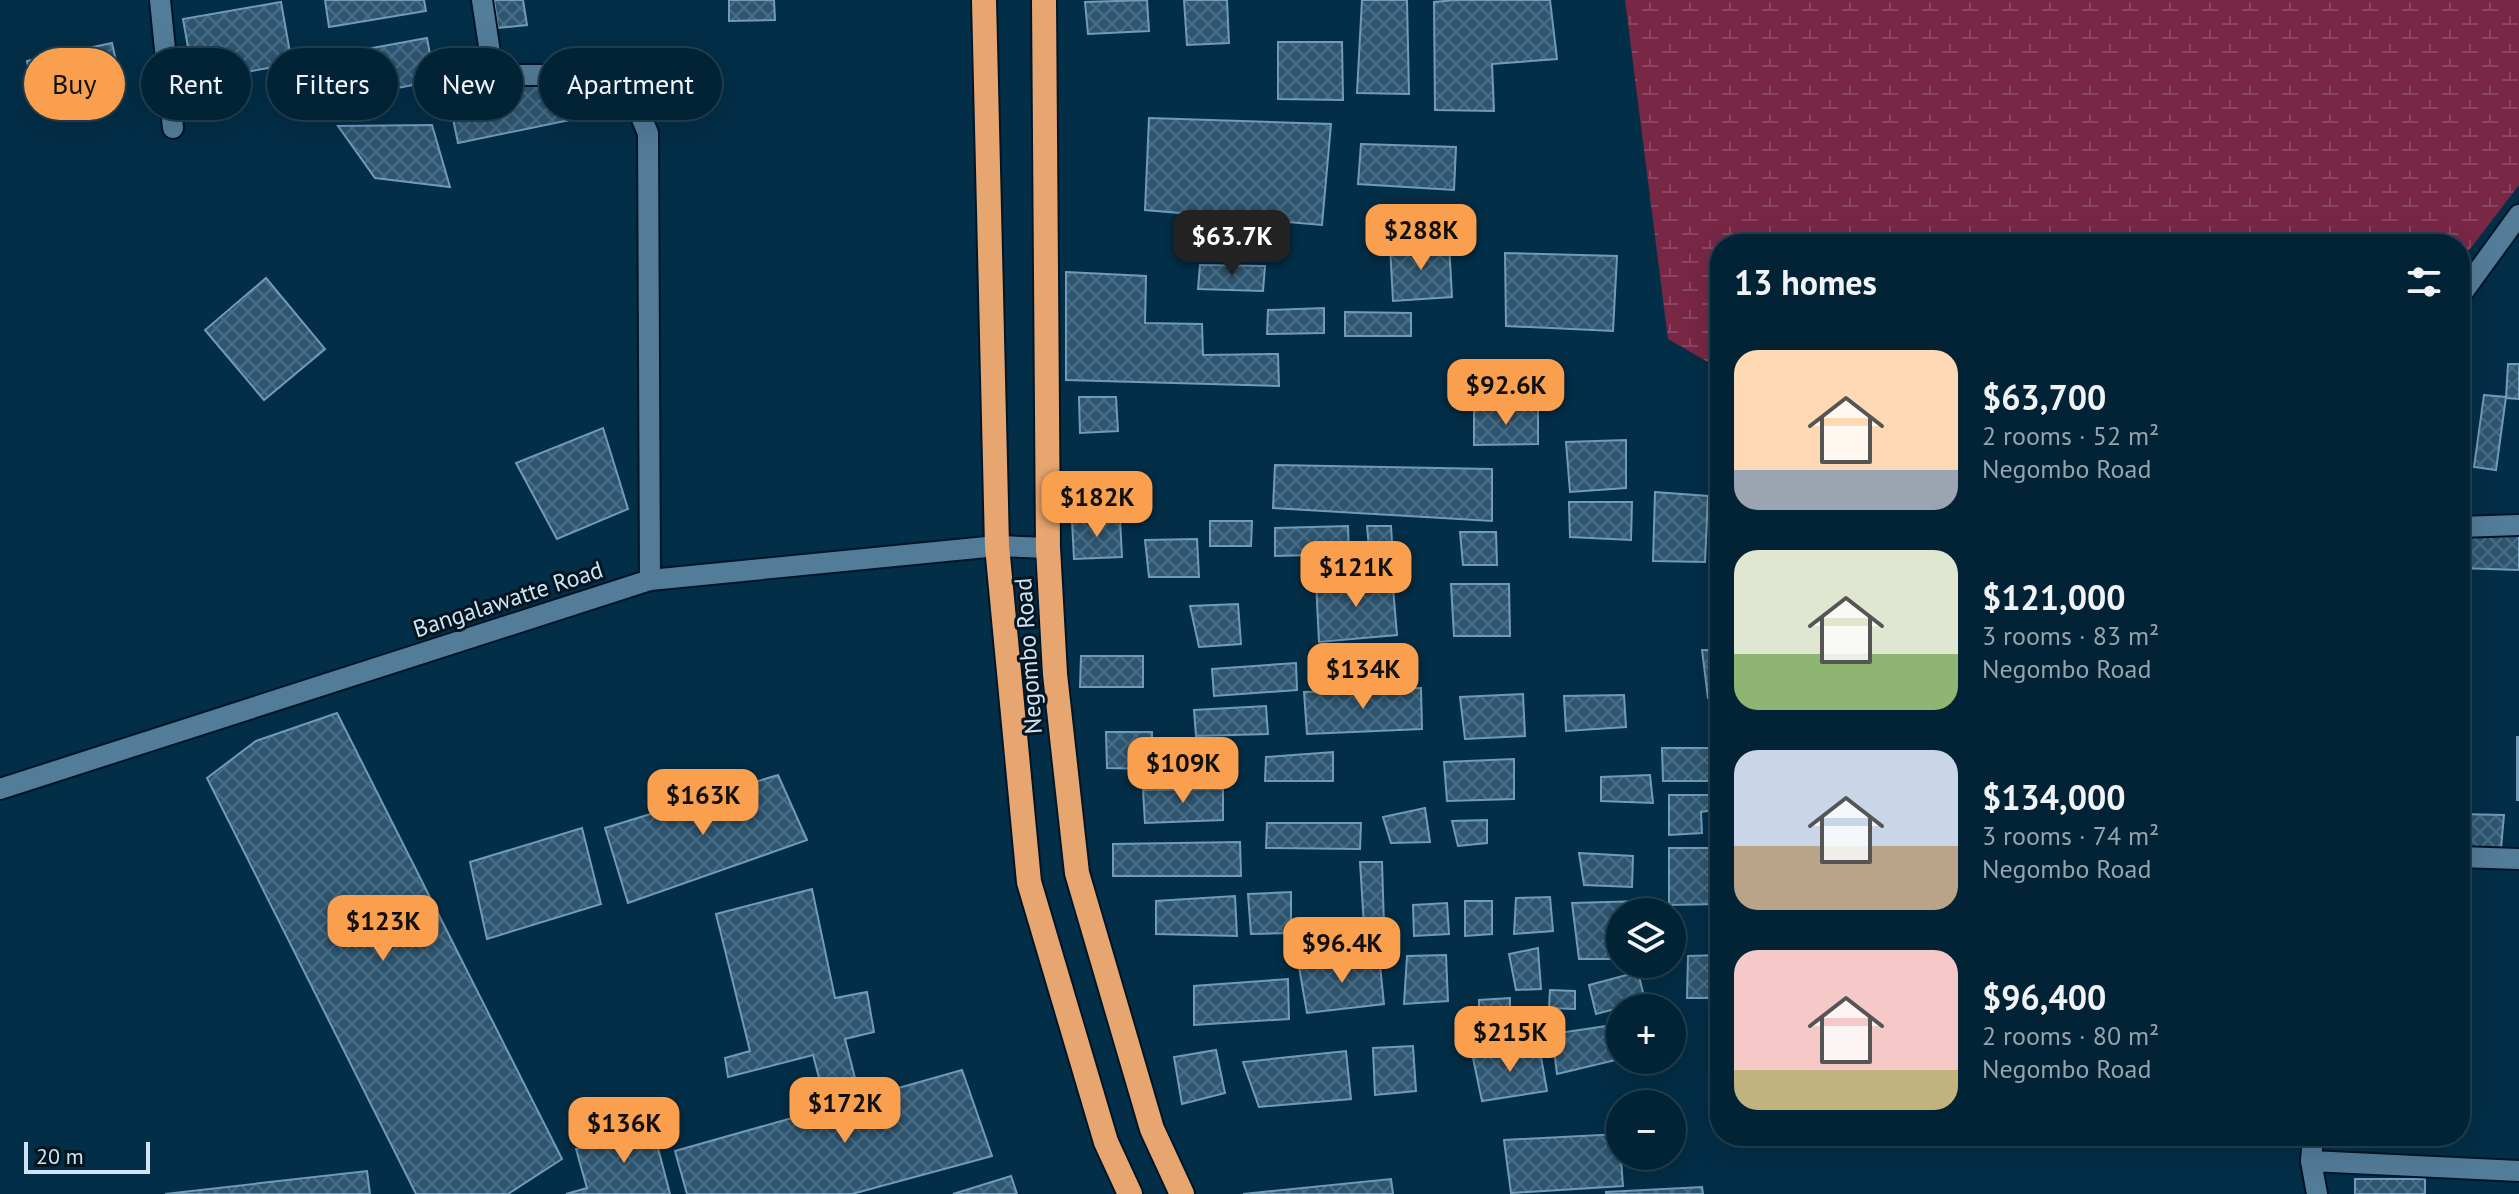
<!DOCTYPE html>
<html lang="en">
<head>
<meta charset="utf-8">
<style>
	:root { --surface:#022235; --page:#0c2a3d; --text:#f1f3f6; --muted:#96a4ad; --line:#233f50; --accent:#f99f4d }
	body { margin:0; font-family:"PT Sans",sans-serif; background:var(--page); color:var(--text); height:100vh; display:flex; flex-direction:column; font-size:30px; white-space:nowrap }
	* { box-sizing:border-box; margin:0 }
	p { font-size:26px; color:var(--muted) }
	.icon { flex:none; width:44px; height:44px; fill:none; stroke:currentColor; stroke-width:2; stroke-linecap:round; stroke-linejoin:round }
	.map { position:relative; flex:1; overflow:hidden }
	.side { position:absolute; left:1710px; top:234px; width:760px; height:912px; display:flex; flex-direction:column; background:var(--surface); border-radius:32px; box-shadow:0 8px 32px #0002,0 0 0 2px var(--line) }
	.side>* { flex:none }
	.hud { position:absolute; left:24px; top:48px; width:760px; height:72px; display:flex; gap:16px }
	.fabs { position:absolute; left:1606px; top:898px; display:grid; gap:16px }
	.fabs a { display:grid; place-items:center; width:80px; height:80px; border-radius:50%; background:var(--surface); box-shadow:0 8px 32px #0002,0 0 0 2px var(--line); font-size:40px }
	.scale { position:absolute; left:24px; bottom:20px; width:126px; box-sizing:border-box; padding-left:8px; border:4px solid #cee4f4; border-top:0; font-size:22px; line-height:28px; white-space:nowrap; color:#cee4f4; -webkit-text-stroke:6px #051520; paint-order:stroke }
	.price { position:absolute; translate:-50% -68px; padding:0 18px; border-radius:16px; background:var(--accent); color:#111; font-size:26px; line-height:52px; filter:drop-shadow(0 2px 4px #0008) }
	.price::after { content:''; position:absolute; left:50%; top:48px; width:24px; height:18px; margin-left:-12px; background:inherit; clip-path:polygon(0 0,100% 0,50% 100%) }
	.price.active { background:#222; color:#fff }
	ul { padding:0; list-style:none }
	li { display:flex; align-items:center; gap:24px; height:200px; padding:0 24px }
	li span { display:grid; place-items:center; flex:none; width:224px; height:160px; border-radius:24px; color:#555 }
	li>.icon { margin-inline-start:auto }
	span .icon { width:96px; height:96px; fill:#fffc; stroke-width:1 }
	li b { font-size:34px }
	h2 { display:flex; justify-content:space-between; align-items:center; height:96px; padding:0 24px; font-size:34px }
	.chip { padding:0 28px; border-radius:36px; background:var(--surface); box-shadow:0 8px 32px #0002,0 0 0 2px var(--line); font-size:28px; line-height:72px }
	.chip.active { background:var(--accent); color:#111 }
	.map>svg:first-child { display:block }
</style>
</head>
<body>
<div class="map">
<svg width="2519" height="1194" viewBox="0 0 2519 1194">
	<defs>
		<pattern id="wetland-marsh" width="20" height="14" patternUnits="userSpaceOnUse" patternTransform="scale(2)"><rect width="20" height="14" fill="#782745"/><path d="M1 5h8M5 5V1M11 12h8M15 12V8" fill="none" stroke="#8a4660"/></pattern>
		<pattern id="building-cross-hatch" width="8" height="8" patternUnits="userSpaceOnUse" patternTransform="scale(2)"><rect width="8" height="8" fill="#2e5671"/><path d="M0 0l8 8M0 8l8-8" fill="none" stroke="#4b6e86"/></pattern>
	</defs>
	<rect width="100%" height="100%" fill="#032e47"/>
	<path fill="url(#wetland-marsh)" d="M1625,0H2519V185L2460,262V244H1720V369L1668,339Z"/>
	<g fill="url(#building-cross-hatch)" stroke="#719bb9" stroke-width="2">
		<path d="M325,0H424L426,11L329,27Z"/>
		<path d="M494,0H523L527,25L498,28Z"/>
		<path d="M729,0H774L775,20L729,21Z"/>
		<path d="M1147,0L1149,31L1088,34L1085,2Z"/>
		<path d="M1184,0H1227L1229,43L1187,45Z"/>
		<path d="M1362,0H1407L1409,94L1357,93Z"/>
		<path d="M1455,0H1550L1557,59L1492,64L1494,111L1435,110L1434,2Z"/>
		<path d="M281,2L292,64L194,81L183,19Z"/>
		<path d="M427,38L435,81L343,98L334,55Z"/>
		<path d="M1278,42H1342L1343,100L1278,99Z"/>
		<path d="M112,43L122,88L37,106L27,61Z"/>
		<path d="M561,76L570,120L458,143L449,99Z"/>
		<path d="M1149,118L1331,124L1322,225L1145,210Z"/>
		<path d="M432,125L450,187L375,178L338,126Z"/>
		<path d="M1361,144L1456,147L1454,190L1358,184Z"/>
		<path d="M1449,243L1452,297L1393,301L1390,245Z"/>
		<path d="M1505,253L1617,256L1613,331L1506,326Z"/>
		<path d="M1200,265L1265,266L1263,291L1198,289Z"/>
		<path d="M1066,272L1146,276L1145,323L1202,324L1203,355L1278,354L1279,386L1066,380Z"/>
		<path d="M266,278L325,349L264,400L205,330Z"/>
		<path d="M1324,308V333L1267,334L1268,310Z"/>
		<path d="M1345,312L1411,313V336H1345Z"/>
		<path d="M2508,364H2519V399L2506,398Z"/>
		<path d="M2484,395L2506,397L2496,470L2474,467Z"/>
		<path d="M1079,397H1116L1118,431L1080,433Z"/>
		<path d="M1474,410H1538V444L1474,445Z"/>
		<path d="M603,428L628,509L557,539L516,463Z"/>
		<path d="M1626,440V488L1570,492L1566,442Z"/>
		<path d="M1275,465L1492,469V521L1273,508Z"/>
		<path d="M1655,492L1708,496L1705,562L1653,561Z"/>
		<path d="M1569,502H1632L1631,540L1570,537Z"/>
		<path d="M1120,519L1122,557L1074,559L1072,521Z"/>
		<path d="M1210,521H1252L1251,546H1210Z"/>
		<path d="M1348,526L1349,554L1275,556V528Z"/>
		<path d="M1367,526H1391L1393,559H1370Z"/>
		<path d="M1460,532H1496L1497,565H1463Z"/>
		<path d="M2519,535V570L2460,568V538Z"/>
		<path d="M1197,539L1199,577H1149L1145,540Z"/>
		<path d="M1392,576L1397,635L1319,642L1316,581Z"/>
		<path d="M1451,584H1509L1510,636H1454Z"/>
		<path d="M1238,604L1241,644L1199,647L1190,606Z"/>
		<path d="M1702,650H1720V697L1708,698Z"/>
		<path d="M1081,656H1143V687H1080Z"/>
		<path d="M1296,663L1297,690L1214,696L1212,669Z"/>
		<path d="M1421,688L1422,729L1307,734L1304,692Z"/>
		<path d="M1523,694L1525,736L1465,739L1460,697Z"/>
		<path d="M1624,695L1626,727L1566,731L1564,696Z"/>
		<path d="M1266,706L1268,734L1196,736L1194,710Z"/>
		<path d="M337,713L562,1159L508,1194H416L207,778L256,741Z"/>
		<path d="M1106,732H1152V769L1107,768Z"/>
		<rect x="2517" y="737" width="2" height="63"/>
		<path d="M1662,748H1713L1715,781H1663Z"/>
		<path d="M1333,752V781H1265L1266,757Z"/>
		<path d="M1514,759V799L1447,801L1444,762Z"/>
		<path d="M778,775L807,840L628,903L605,828Z"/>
		<path d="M1650,775L1653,803L1601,801V777Z"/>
		<path d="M1223,789V820L1145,823L1143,790Z"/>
		<path d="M1669,795H1720V809L1701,812L1702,833L1669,835Z"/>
		<path d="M1425,808L1430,842L1391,843L1383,817Z"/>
		<path d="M2460,814L2504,815L2501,848L2460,847Z"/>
		<path d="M1487,820V843L1458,846L1452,821Z"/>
		<path d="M1267,823H1361L1360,849L1266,848Z"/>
		<path d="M582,828L601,904L487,939L470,862Z"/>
		<path d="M1240,842L1241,876H1113V844Z"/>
		<path d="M1669,848H1720V904L1669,905Z"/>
		<path d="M1579,853L1633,856L1632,887L1584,885Z"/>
		<path d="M1360,862H1382L1384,925L1364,926Z"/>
		<path d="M812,889L835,998L867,992L874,1032L845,1039L856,1082L822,1089L813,1055L728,1077L725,1058L750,1051L716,914Z"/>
		<path d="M1291,892V933L1251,934L1248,894Z"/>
		<path d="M1235,896L1237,936L1156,934V901Z"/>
		<path d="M1550,897L1553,931L1514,934L1516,898Z"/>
		<path d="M1465,901H1492V934L1465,936Z"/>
		<path d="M1642,901L1643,912H1620V959H1579L1572,903Z"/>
		<path d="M1447,903L1449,934L1414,936L1413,905Z"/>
		<path d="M1538,948L1541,989L1516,990L1509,954Z"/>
		<path d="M1446,955L1448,1001L1404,1004L1407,956Z"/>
		<path d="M1720,955V998H1687L1688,956Z"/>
		<path d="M1379,956L1384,1004L1307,1013L1299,967Z"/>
		<path d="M1638,972L1645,1001L1596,1014L1589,985Z"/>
		<path d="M1288,979L1289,1019L1194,1025V986Z"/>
		<path d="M1550,990L1575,991V1009L1549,1008Z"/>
		<path d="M1510,998V1035L1479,1037V1000Z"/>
		<path d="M1620,1024V1059L1557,1074L1552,1034Z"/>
		<path d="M1413,1046L1416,1091L1375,1095L1373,1048Z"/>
		<path d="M1539,1046L1547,1091L1482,1101L1473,1058Z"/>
		<path d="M1216,1050L1225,1093L1182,1104L1174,1057Z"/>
		<path d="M1346,1051L1351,1099L1259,1107L1243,1062Z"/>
		<path d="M962,1070L992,1156L852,1194H687L675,1151Z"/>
		<path d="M652,1125L670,1194H566L587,1188L576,1149Z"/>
		<path d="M1619,1134L1623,1186L1511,1193L1504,1140Z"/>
		<path d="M2346,1136H2430V1140L2346,1142Z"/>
		<path d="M367,1171L370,1194H165Z"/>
		<path d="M1011,1176L1017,1194H953Z"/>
		<path d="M1391,1179L1393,1194H1243Z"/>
		<rect x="2355" y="1179" width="70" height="15"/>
		<path d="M1702,1187L1703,1194H1606V1192Z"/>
	</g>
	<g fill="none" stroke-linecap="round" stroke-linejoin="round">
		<defs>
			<g id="minor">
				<path d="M160,0L173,128"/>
				<path d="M482,0L491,59L514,75H603L629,89L648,133L650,580"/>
				<path d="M2460,296L2519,215"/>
				<path d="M2460,527L2519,525"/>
				<path d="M0,789L650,580L997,546L1048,548"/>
				<path d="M2460,857L2519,859"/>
				<path d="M2313,1136L2311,1161L2317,1194"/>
				<path d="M2311,1161L2519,1171"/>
			</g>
			<g id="highway">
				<path d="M984,0L997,546L1029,882L1106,1142L1130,1194"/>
				<path d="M1044,0L1048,548L1055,674L1077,873L1152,1129L1182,1194"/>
			</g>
		</defs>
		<use href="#minor" stroke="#001528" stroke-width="24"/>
		<use href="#highway" stroke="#001528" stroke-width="28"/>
		<use href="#minor" stroke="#537c99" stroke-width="20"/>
		<use href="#highway" stroke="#e7a66f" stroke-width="24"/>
	</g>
	<g text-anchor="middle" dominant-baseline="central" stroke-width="6" stroke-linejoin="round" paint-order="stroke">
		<g font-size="24" fill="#cee4f4" stroke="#051520">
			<text transform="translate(508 599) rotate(-18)">Bangalawatte Road</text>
			<text transform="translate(1028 656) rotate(-94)">Negombo Road</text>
		</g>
	</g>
</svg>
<div class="fabs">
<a><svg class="icon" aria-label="layers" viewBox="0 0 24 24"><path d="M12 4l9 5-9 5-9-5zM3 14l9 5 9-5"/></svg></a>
<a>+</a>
<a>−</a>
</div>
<div class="scale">20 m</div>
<b class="price" style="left:1421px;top:272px">$288K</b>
<b class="price active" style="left:1232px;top:278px">$63.7K</b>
<b class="price" style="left:1506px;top:427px">$92.6K</b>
<b class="price" style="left:1097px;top:539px">$182K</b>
<b class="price" style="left:1356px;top:609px">$121K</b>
<b class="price" style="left:1363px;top:711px">$134K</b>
<b class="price" style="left:1183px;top:805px">$109K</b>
<b class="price" style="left:703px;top:837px">$163K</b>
<b class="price" style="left:383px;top:963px">$123K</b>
<b class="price" style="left:1342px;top:985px">$96.4K</b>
<b class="price" style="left:1510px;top:1074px">$215K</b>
<b class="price" style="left:845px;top:1145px">$172K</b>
<b class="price" style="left:624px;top:1165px">$136K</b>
<div class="hud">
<a class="chip active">Buy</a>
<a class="chip">Rent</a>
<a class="chip">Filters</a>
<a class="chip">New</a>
<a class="chip">Apartment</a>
</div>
<section class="side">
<h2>13 homes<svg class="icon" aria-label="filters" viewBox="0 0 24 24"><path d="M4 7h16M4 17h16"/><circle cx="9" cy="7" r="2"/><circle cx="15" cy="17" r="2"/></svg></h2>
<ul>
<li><span style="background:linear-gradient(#ffd9b3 75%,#9aa5b1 0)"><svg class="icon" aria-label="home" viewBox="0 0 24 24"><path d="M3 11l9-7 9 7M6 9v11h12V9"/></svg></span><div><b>$63,700</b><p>2 rooms · 52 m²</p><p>Negombo Road</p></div></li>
<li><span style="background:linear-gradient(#dfe7d0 65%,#8fb573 0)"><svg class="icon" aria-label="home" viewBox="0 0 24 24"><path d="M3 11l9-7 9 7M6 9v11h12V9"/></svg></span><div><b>$121,000</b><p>3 rooms · 83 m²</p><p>Negombo Road</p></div></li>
<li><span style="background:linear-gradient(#c9d6e8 60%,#b9a48a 0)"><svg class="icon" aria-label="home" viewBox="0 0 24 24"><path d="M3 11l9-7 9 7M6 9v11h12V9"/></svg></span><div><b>$134,000</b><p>3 rooms · 74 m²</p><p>Negombo Road</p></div></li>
<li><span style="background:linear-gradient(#f6c9c9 75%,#c2b280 0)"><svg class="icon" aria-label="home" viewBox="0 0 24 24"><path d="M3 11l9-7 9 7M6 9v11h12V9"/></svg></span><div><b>$96,400</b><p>2 rooms · 80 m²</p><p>Negombo Road</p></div></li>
</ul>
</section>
</div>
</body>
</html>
